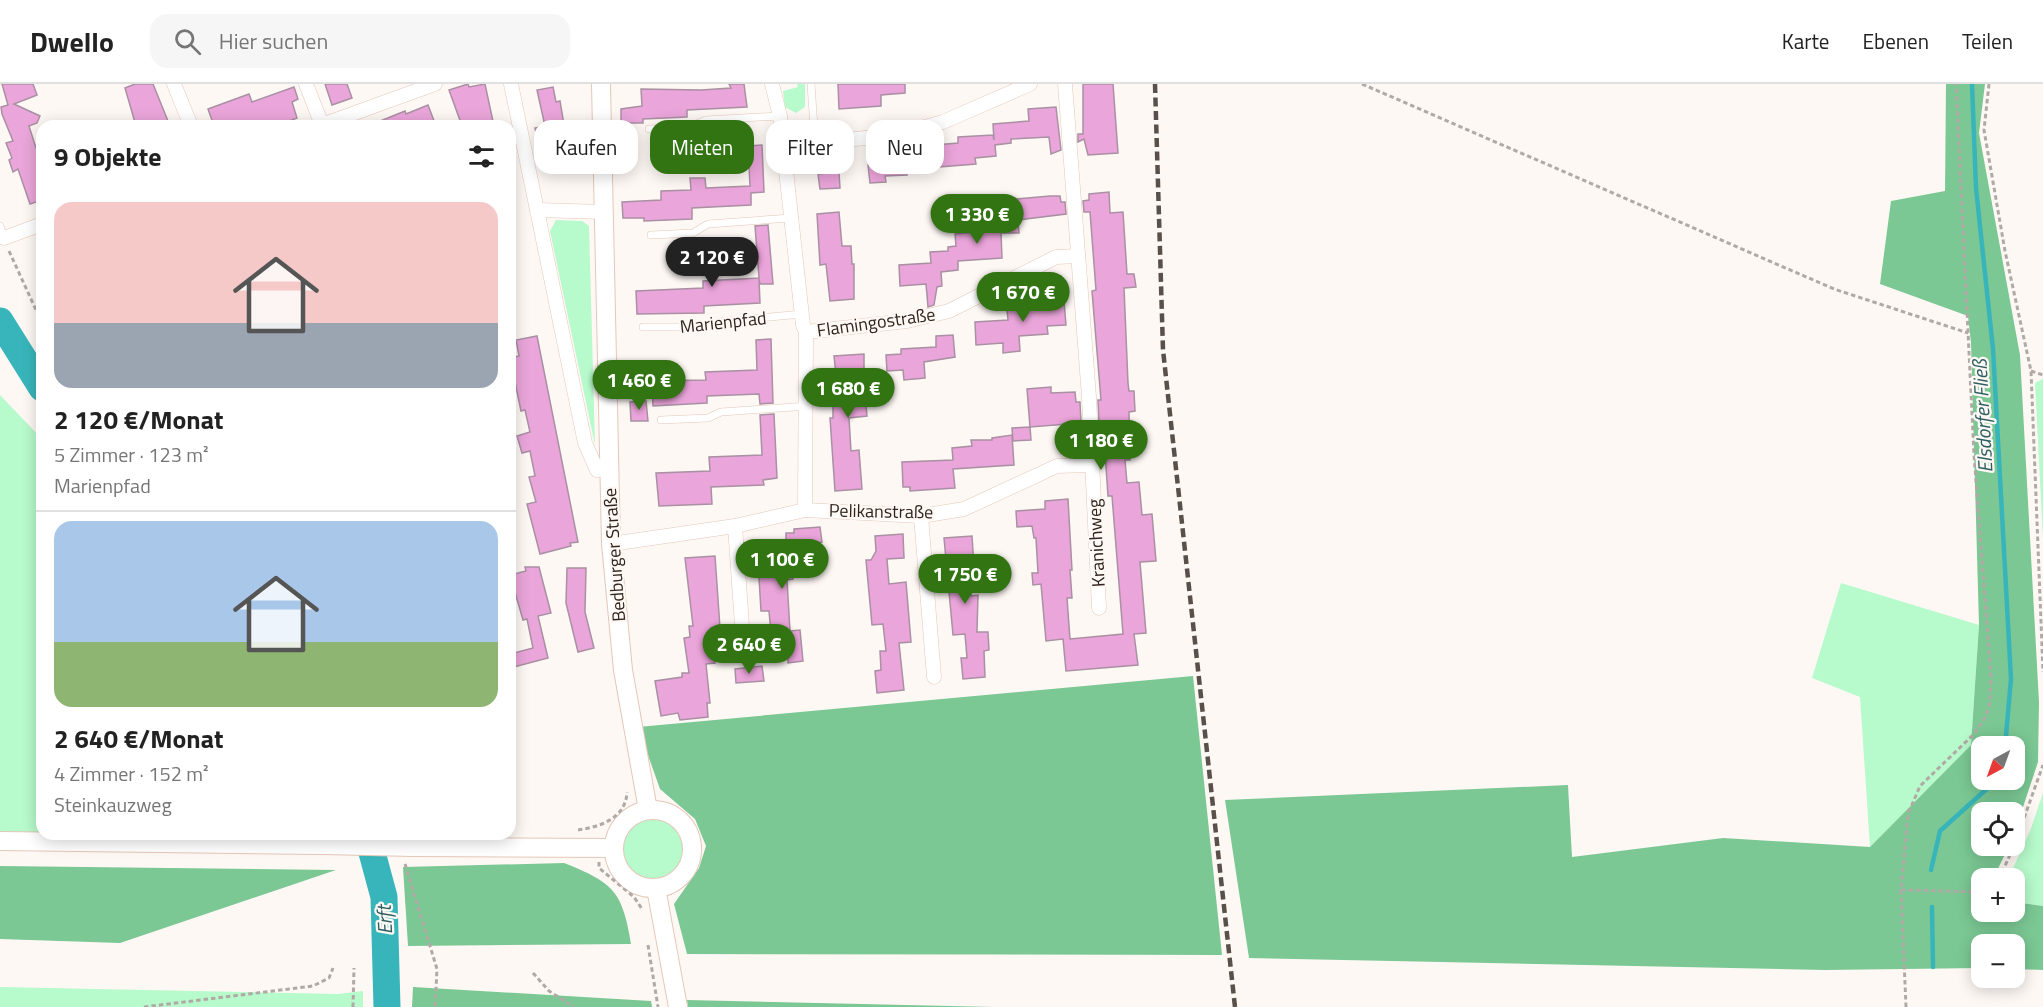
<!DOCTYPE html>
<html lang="de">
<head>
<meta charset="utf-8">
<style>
	:root { --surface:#fff; --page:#f6f6f6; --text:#222; --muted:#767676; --line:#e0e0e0; --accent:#327412 }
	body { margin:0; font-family:"Titillium Web",sans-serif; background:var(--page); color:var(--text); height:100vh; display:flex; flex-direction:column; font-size:22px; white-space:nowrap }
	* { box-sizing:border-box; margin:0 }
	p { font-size:20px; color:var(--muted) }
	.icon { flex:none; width:33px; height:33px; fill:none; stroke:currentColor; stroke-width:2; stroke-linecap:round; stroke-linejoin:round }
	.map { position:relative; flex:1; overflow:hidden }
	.panel { position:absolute; left:36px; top:36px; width:480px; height:720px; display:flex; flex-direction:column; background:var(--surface); border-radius:18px; box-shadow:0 3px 15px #0003 }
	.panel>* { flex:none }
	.top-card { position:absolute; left:534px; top:36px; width:570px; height:54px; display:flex; gap:12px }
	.needle { width:39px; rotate:221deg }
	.fabs { position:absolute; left:1971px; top:652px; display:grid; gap:12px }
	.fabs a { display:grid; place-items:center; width:54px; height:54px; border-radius:12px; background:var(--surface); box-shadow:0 3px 15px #0003; font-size:30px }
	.price { position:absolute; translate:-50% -51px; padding:0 14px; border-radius:21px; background:var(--accent); color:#fff; font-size:20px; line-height:39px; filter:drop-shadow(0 2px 3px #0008) }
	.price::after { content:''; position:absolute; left:50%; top:36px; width:18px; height:14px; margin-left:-9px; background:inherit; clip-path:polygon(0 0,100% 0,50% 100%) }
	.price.on { background:#222; color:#fff }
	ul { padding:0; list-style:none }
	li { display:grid; align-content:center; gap:12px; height:318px; padding:0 18px }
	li+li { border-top:2px solid var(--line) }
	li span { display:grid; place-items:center; height:186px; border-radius:18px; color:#555 }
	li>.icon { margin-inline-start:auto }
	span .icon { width:108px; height:108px; fill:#fffc; stroke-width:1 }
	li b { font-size:26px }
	h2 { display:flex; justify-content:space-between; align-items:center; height:72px; padding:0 18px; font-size:26px }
	.chip { padding:0 21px; border-radius:18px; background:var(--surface); box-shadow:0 3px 15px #0003; font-size:21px; line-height:54px }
	.chip.on { background:var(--accent); color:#fff }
	header { display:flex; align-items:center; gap:36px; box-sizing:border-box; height:84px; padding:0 30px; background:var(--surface); border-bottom:2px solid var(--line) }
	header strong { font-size:28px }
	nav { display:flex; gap:33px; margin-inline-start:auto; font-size:21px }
	.search { width:420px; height:54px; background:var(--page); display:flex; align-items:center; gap:15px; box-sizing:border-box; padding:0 21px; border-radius:18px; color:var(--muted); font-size:22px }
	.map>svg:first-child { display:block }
</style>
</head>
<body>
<header>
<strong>Dwello</strong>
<div class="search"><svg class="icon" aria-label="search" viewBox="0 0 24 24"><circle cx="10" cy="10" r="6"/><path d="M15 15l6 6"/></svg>Hier suchen</div>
<nav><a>Karte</a><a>Ebenen</a><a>Teilen</a></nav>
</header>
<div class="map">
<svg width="2043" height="923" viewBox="0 0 2043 923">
	<rect width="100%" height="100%" fill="#fef8f5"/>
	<g fill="#b7facb">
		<path d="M797,0H805V23L796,29L785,23L783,7L798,3Z"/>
		<path d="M556,136L582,137L589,142L595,361L550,147Z"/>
		<path d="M2043,295V455L2035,299Z"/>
		<path d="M0,311L42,355V750L0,749Z"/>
		<path d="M1841,499L1979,541L1971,661L1870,763L1860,613L1812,594Z"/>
		<path d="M2043,709V822L2015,818L2014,795H2008L2030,747Z"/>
		<circle cx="653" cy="765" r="30"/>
		<path d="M0,903L338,910L363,907V923H0Z"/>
	</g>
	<g fill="#7bc894" fill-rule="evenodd">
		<path d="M1946,0H1985L1979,49L2020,271L2039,618L2038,678L2015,747L2014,729H1982V762H2009L1993,795H1982V828H2014L2015,818L2043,822V886L2015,885L2014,861H1982L1981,884L1825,886L1249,874L1225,716L1568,701L1572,773L1723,754L1870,763L1971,661L1979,541L1971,259L1968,232L1880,200L1891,117L1945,107ZM1982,663H2014V696H1982Z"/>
		<path d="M1193,592L1222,871L687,870L674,820L699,784L706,762L695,735L660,705L638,643Z"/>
		<path d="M564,779C614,799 622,807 631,860L408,862L403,783Z"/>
		<path d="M0,782L336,786L120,859L0,855Z"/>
		<path d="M413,903L651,917L652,923H412Z"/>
		<path d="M687,916L994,923H688Z"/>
	</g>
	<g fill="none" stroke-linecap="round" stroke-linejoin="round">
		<g stroke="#38b5ba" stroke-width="4.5">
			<path d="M1972,0L1976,104L1993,265L2011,595L2005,663"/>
			<path d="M1931,786L1940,747L1991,701L1993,696"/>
			<path d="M1932,823L1933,883"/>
		</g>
		<g stroke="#38b5ba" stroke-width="27">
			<path d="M0,237L42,304"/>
			<path d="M367,750L384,813L387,923"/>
		</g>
	</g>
	<g fill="#eaa5da" stroke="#a990a3" stroke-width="1.5">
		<path d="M2,0H33L37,11L14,20L40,32L37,39L29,42L36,64L41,62L42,65L39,72L42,79V116L30,120L18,85L13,88L9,76L12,74L6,59L13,57L2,30L1,23L8,21Z"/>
		<path d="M135,0H153L168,37L153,42H136L125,4Z"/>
		<path d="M325,0H347L352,14L332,21Z"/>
		<path d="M468,0L469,3L485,0L494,42H462L449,6Z"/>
		<path d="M729,0H744L747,23L687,26V33L643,35V39H621V25L642,22L641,5L701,6L731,4Z"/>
		<path d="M838,0H905V9L881,11V22L839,25Z"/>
		<path d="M1083,0H1113L1118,69L1088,71L1084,55L1078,58V50H1083Z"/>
		<path d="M294,3L298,15L292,18L297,34L276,42H214L208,25L249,10L252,18Z"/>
		<path d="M553,3L556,18L560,17L567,59L540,64L535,44L545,42L537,6Z"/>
		<path d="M428,21L436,42H368L405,27L406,30Z"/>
		<path d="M1056,23L1061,66L1051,70L1049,53L1011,55V59L995,61L996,72L975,74L976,80L914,85V88H907V91L885,92L886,98L870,99L868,81L887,80V70L923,68V62L958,59V53L993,51L994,56L993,40L1029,37L1028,25Z"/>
		<path d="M585,61V85H572L571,63Z"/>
		<path d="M762,61L764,108L751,109V121L692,124V135L644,137V134H623L622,118L661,116V107L691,106L690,94H705L706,104L750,102L748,62Z"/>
		<path d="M839,88L840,104L820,105L818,90Z"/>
		<path d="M1109,108L1110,129L1123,128L1127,190H1134L1136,203L1124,204L1128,299L1129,307H1134L1135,327L1129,328L1130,376H1125L1127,399L1139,398L1142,431L1152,430L1156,477L1140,478L1146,549L1134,550L1138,581L1066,587L1063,555L1046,557L1041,500L1033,501L1032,489H1038L1036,454H1034L1032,442L1017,443L1016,427L1045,425V417L1068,415L1072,486H1070L1072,514H1067L1070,555L1123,550L1112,412H1108L1103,339H1099L1098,316H1101L1092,207L1096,206L1090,128H1084L1083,117L1089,116V110Z"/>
		<path d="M1050,112H1060L1061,118H1065L1066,130L1018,136L1019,149H1001L1002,174L958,177V186L941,188L942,202L937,203L934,221L928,223L926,200L900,202L899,181L931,179L930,168L948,167V163L956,162L955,150L999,146L998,130L1017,128L1016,115Z"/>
		<path d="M839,128L842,162H851L852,180H854V215L830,217L826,180L820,181L817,130Z"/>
		<path d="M768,141L773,200H760L759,195L760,219L704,222V229L637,230L636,207L703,204V197L759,194L755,142Z"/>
		<path d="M1063,205L1066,241L1047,242L1048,250L1019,252L1020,267L1003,269V259L976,261L975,238L1008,236L1007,226L1044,223L1043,207Z"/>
		<path d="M953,251L955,273L924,278L925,294L904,296L903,286L887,287L886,271L901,270V265L936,263V252Z"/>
		<path d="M537,252L578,458L570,459L571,462L540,470L527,420L536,418L529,393L535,392L530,367L522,369L517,352L530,348L525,326L521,327L510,274L519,272L516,256Z"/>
		<path d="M771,255L773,319L760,320L759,310L707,312V319L653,322L652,297L706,296L705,288L757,286L756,256Z"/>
		<path d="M864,270V294H872V310H865L867,332L849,334L851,367L859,366L862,405L835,407L830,334H833V312L838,311L834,272Z"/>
		<path d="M1051,303V309L1075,308L1076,318H1080L1081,339L1030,343L1027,305Z"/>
		<path d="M646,317L648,337H631L630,318Z"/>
		<path d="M774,330L777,394L763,396L764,401L711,403L712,420L659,422L656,389L710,387L709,373L762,371L760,331Z"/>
		<path d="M1030,343L1031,356L1013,357L1012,344Z"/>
		<path d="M1012,351L1014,381L953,385L955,404L910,407V403H903L902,378L953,376L952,364L972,362L971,356H992V354Z"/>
		<path d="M820,443L822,458L791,462L793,495L787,496L790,547L800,546L803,577L788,579V571L773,572L769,527H761L757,461L786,459V449H794V445Z"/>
		<path d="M903,450L904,474L887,475L889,500L906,498L911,558L899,559L904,606L877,609L875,587L881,586L880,567H886L883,540L872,541L866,476H871L876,467L875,452Z"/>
		<path d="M972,452L974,482H969L971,512L978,511L977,548H988L989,566L984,567L985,593L963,595L961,574H967L965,550L953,551L944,454Z"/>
		<path d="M715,472L720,544H712L715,579L706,580L710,619H707L708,633L680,636L678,629L661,632L655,597L682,593V589H689L684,554L690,553L689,542H693L685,474Z"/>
		<path d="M525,483H539L551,529L538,532L548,574L510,584V570L533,564L527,535L523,536L510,491L526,487Z"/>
		<path d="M567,484H586L585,528L594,564L578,568L566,519Z"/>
		<path d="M762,582L764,597L736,599L735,585Z"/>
	</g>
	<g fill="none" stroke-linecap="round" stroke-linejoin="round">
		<defs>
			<g id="lane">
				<path d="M811,0L815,58"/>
				<path d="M649,45L690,43L706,36L780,32"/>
				<path d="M0,142L4,154"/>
				<path d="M651,151L693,149L708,140L791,134"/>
				<path d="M643,243H711L719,238L802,230"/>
				<path d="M661,336L708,334L721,328L808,322"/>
			</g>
			<g id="street">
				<path d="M174,0L191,42"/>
				<path d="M306,0L322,41"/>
				<path d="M511,0L585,359L597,386L609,384"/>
				<path d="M1065,0L1089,313L1099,524"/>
				<path d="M319,42L435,0"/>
				<path d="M784,62L896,51L943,38L1030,0"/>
				<path d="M537,126L605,128"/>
				<path d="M4,154L42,140"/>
				<path d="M806,248L907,237L949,227L1056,173L1078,172"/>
				<path d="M805,426L921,432L964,425L1057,382L1092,381"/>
				<path d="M921,432L934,593"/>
				<path d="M735,442L744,570"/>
				<path d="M611,460L735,442L805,426L806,248L803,241L780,32L772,0"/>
			</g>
			<g id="secondary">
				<path d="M601,0L611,460L623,586L648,726"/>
				<circle cx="653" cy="765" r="39"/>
				<path d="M0,757L323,761"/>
				<path d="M413,763L614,764"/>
				<path d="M656,804L678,923"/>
			</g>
		</defs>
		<use href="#lane" stroke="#e4c7b7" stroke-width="8"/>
		<use href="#street" stroke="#e4c7b7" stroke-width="15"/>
		<use href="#secondary" stroke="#e4c7b7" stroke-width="20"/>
		<g stroke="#b1a9a5" stroke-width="3" stroke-dasharray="4.5 3" stroke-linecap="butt">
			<path d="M1362,0L1834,205L1968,249"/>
			<path d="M1989,0L1984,46L2005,167L2031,287L2043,588"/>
			<path d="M9,167L42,239"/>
			<path d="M2031,287L2043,291"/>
			<path d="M578,746C600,743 626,734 627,708"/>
			<path d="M2014,762L2043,681"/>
			<path d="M599,778V784L634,813L642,825"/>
			<path d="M405,780L437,885L435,923"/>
			<path d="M1999,795L2014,762"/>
			<path d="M1901,806L1982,808"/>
			<path d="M648,861L658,923"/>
			<path d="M533,889L549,907L574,923"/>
			<path d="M144,923L313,902L329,894L333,884"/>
			<path d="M353,923L354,884"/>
			<path d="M1906,923L1901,806L1908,730L1920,702L1973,651L1985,634L1990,619L1991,593L1974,371L1956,0"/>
		</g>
		<use href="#lane" stroke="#fff" stroke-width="7"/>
		<use href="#street" stroke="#fff" stroke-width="14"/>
		<use href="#secondary" stroke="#fff" stroke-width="18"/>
		<path stroke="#5a504a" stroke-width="4.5" stroke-dasharray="9 4.5" stroke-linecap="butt" d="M1155,0L1163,266L1235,923"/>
		<defs>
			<path id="secondary-bridge" d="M323,761L413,763"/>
		</defs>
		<use href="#secondary-bridge" stroke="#e4c7b7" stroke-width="20" stroke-linecap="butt"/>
		<use href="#secondary-bridge" stroke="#fff" stroke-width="18"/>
	</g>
	<g text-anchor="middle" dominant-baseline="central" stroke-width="4.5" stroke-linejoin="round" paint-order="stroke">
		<g font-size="18" fill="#2f241e" stroke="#fef8f5">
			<text transform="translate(723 238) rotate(-6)">Marienpfad</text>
			<text transform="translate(876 238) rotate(-8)">Flamingostraße</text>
			<text transform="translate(881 427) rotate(1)">Pelikanstraße</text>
			<text transform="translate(1096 459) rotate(-93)">Kranichweg</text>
			<text transform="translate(614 471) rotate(-94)">Bedburger Straße</text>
		</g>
		<g font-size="20" font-style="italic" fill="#2b5e60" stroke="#fef8f5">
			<text transform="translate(1982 332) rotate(-93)">Elsdorfer Fließ</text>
			<text transform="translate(384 836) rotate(-93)">Erft</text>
		</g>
	</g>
</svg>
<div class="fabs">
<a><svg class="needle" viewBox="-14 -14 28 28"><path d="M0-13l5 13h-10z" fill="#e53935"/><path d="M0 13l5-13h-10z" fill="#767676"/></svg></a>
<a><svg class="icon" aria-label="locate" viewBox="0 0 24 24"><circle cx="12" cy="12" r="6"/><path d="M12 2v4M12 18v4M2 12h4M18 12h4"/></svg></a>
<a>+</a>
<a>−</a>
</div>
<b class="price" style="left:977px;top:161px">1 330 €</b>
<b class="price on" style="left:712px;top:204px">2 120 €</b>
<b class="price" style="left:1023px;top:239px">1 670 €</b>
<b class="price" style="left:639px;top:327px">1 460 €</b>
<b class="price" style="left:848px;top:335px">1 680 €</b>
<b class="price" style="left:1101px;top:387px">1 180 €</b>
<b class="price" style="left:782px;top:506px">1 100 €</b>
<b class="price" style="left:965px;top:521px">1 750 €</b>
<b class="price" style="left:749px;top:591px">2 640 €</b>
<div class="top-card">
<a class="chip">Kaufen</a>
<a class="chip on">Mieten</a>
<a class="chip">Filter</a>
<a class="chip">Neu</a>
</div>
<section class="panel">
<h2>9 Objekte<svg class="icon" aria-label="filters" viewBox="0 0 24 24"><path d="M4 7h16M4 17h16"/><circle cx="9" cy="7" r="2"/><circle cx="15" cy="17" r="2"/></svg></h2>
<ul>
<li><span style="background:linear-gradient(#f6c9c9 65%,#9aa5b1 0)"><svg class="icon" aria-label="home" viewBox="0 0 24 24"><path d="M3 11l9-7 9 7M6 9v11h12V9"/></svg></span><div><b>2 120 €/Monat</b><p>5 Zimmer · 123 m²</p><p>Marienpfad</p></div></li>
<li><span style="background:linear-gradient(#a9c7e8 65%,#8fb573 0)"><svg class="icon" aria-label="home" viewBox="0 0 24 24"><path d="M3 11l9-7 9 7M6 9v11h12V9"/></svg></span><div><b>2 640 €/Monat</b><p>4 Zimmer · 152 m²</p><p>Steinkauzweg</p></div></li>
</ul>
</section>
</div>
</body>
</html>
